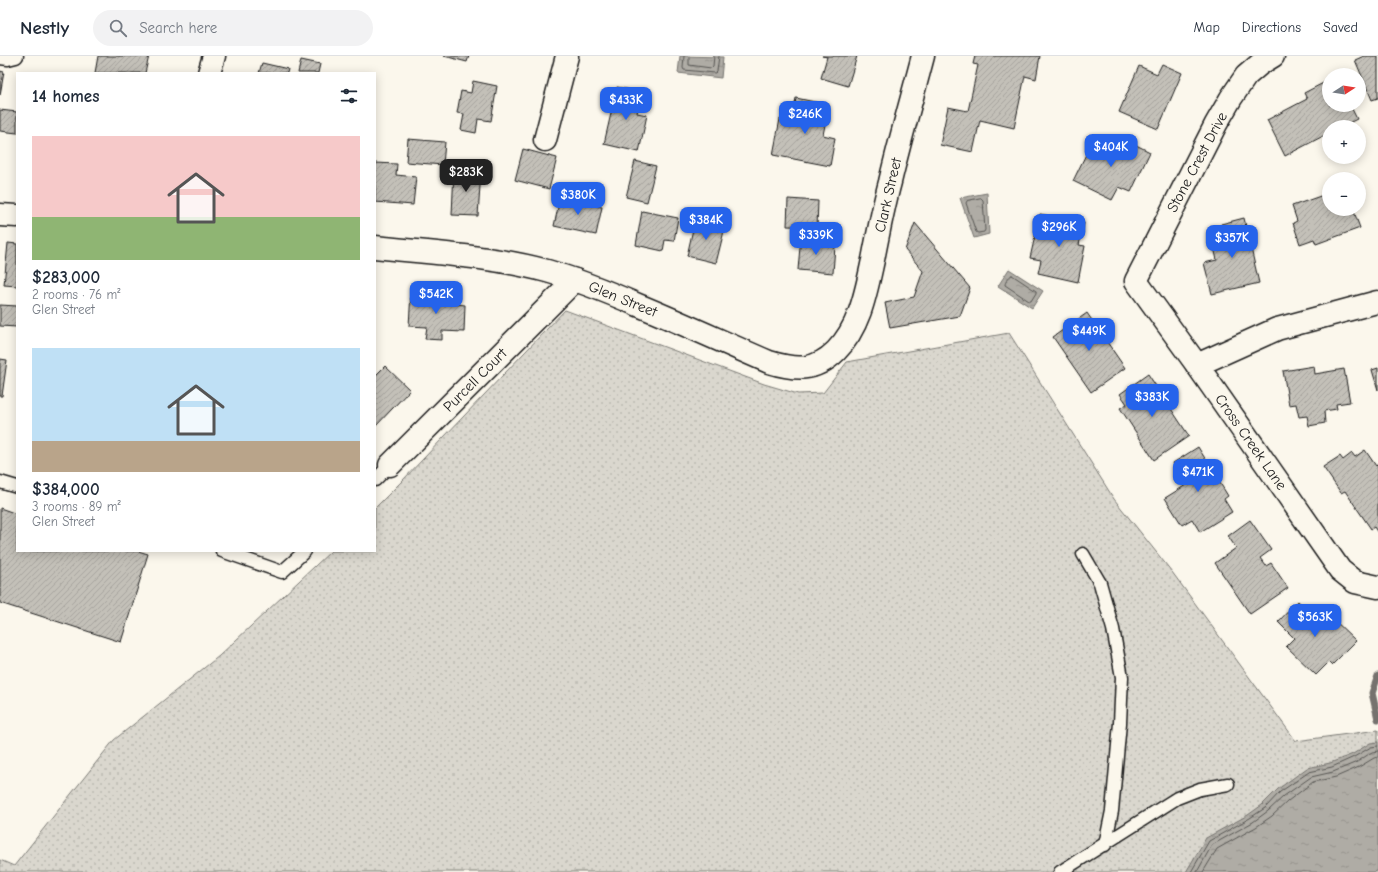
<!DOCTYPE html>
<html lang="en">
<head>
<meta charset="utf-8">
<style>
	:root { --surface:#fff; --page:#f2f2f3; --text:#1f2937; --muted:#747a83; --line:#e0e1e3; --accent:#2563eb }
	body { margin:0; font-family:"Comic Neue",sans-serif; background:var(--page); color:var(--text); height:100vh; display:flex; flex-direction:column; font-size:15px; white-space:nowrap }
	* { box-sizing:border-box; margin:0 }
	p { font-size:13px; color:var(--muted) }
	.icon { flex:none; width:22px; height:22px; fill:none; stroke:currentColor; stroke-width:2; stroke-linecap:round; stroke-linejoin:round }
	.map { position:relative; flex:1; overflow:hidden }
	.details { position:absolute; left:16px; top:16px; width:360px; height:480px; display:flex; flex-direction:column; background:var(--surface); border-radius:0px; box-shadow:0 2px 10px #0003 }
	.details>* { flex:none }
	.needle { width:26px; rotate:78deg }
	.controls { position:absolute; left:1322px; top:12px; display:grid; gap:8px }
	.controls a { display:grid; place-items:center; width:44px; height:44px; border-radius:50%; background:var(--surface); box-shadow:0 2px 10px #0003; font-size:20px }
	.price { position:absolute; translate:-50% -34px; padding:0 9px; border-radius:8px; background:var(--accent); color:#fff; font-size:13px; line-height:26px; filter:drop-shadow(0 1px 2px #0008) }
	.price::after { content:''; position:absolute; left:50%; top:24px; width:12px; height:9px; margin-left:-6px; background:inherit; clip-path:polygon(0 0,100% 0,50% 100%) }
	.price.selected { background:#222; color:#fff }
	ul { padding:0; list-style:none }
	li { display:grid; align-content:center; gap:8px; height:212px; padding:0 16px }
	li span { display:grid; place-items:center; height:124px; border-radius:0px; color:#555 }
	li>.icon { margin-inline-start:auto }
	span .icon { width:72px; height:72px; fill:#fffc; stroke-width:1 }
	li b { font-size:17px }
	h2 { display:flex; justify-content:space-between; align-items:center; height:48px; padding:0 16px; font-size:17px }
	header { display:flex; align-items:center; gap:24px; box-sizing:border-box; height:56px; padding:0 20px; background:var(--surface); border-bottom:1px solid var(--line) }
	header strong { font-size:19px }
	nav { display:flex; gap:22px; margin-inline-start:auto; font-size:14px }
	.search { width:280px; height:36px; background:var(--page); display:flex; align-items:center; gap:10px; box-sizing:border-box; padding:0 14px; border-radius:22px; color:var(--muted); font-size:15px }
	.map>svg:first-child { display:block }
</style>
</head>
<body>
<header>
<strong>Nestly</strong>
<div class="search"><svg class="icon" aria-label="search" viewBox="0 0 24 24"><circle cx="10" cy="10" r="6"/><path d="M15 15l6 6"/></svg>Search here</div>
<nav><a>Map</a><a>Directions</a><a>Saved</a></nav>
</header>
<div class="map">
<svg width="1378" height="816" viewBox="0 0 1378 816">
	<defs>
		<pattern id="green-dots" width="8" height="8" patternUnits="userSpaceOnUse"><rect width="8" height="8" fill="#dad7ce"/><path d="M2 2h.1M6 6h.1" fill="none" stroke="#bab8b0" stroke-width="1.8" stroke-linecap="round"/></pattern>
		<pattern id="water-ripples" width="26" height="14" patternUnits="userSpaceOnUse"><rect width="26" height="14" fill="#afaca5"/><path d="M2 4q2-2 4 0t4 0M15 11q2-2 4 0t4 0" fill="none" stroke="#96938d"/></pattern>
		<pattern id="building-hatch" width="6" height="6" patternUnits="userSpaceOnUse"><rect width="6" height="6" fill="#c3c0b8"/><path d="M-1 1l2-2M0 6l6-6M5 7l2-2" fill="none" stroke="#a7a49e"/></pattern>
	</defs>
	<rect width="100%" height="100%" fill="#fbf7ec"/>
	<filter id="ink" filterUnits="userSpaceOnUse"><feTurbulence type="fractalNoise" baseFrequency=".025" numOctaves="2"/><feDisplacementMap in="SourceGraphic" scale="8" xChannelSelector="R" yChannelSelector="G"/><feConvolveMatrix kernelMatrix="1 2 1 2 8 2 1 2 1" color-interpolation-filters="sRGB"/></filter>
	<g filter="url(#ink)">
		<path fill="url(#green-dots)" stroke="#7b7a75" d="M565,254L764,328L798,338L823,337L847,306L1009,277L1114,443L1172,516L1296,685L1378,674V816H0V804L14,810L114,684L219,600L331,495H375V452L403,424Z"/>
		<g fill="url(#water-ripples)" stroke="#74726e">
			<path d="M680,0L723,1L721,22L678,17Z"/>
			<path d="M987,137L989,178L974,182L960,142Z"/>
			<path d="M1009,213L1043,235L1032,252L998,230Z"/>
			<path d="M1378,686V813L1374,816H1186L1206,782L1248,759L1262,749L1278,733L1307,712L1330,707L1353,698L1370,687Z"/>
		</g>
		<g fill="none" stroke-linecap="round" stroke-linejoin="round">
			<g stroke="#575653" stroke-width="1">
				<path d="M684,0L683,12L684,14L715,17L717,15L719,0"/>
				<path d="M689,0V9L711,12L713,10L714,0"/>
				<path d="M981,142L983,144L985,174L984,176L978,177L976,176L966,147L967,145Z"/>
				<path d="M1012,219L1036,235V237L1031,245H1029L1005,229C1005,226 1009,220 1012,219Z"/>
				<path d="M1191,816L1209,785L1250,762L1265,752L1280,736L1309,716L1332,711L1354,701L1371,691L1378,690"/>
				<path d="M1197,816L1212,789L1253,766L1268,755L1284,740L1311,721L1333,716L1357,706L1372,696L1378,695"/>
				<path d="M1203,816L1217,793L1256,771L1272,760L1288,745L1313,726L1336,721L1359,711L1374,702L1378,701"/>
			</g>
			<path stroke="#74726e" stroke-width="7" d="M1378,620L1372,637L1378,663"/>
		</g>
		<g fill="url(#building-hatch)" stroke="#1c1c1c">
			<path d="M98,0H149L145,17H95Z"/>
			<path d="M444,0H469L467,6Z"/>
			<path d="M822,0H857L848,30L821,22L827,1Z"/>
			<path d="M975,0H1040L1036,23L1025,20L1014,72L980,64L973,96L940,89L948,51L968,55L978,9L973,8Z"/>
			<path d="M1364,0H1378V42L1372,44L1355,4Z"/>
			<path d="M301,4L320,8L318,17H298Z"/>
			<path d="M262,7L288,13L287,17H259Z"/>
			<path d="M1162,8L1182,17L1158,73L1119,56L1139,10L1157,18Z"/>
			<path d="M0,15L4,16L0,39Z"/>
			<path d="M1329,24V49H1350L1357,63L1341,71H1329V77L1285,100L1267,64L1307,43L1304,37Z"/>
			<path d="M473,25L497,30L491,65L478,63L476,77L461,74L464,58L457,57L461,35L471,37Z"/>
			<path d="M617,31L641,36L637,57L647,59L639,96L604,88Z"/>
			<path d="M796,42L829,49L823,79L835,82L830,110L773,99L780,63L792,65Z"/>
			<path d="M0,54L17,56V77L0,75Z"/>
			<path d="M1094,82L1120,95L1126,84L1150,96L1131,136L1119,131L1112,144L1073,125Z"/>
			<path d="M408,83L445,86L443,109L406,106Z"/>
			<path d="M523,93L557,102L549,133L515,124Z"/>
			<path d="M635,105L656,110L647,146L626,141Z"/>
			<path d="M375,107L397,108L396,119L416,121L413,149L375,146Z"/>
			<path d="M454,114L481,115L478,160L452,159Z"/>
			<path d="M1329,137V153H1353L1360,172L1316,188L1314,183L1300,188L1293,167L1297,165L1292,150Z"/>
			<path d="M560,142L602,151L596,179L554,170Z"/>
			<path d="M788,143L818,145L817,171L787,170Z"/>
			<path d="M642,155L678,162L674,185L665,184L663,195L636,189Z"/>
			<path d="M1040,158L1084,167L1079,189L1085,190L1078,226L1038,217L1041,204L1030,202Z"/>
			<path d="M1244,162L1259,227L1212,238L1204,207L1217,204L1211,179L1223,177L1221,168Z"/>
			<path d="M695,164L725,171L716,207L687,200Z"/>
			<path d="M915,167L970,232L960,260L890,272L885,247L914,241L923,215L905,194Z"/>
			<path d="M801,179L817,181V188L835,190L833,217L798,214Z"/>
			<path d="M8,187L17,188V230L4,229Z"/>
			<path d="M411,236L447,239V247L465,249L464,276L442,275V284L425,283L427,271L409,270Z"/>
			<path d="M0,249L17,250V271L0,270Z"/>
			<path d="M1087,257L1125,312L1091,336L1053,281Z"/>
			<path d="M0,303L7,304L2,340H0Z"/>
			<path d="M385,310L410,334L375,371V320Z"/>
			<path d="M1314,310L1315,318L1344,313L1350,346L1336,348L1337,353L1324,355L1325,367L1309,370L1307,360L1299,361L1296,348L1289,349L1283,315Z"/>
			<path d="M1378,312V334L1372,314Z"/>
			<path d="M1148,318L1189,380L1154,404L1120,352L1127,348L1120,338Z"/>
			<path d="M1198,391L1228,440L1224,443L1232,456L1200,476L1192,463L1182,469L1165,442L1186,429L1173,407Z"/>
			<path d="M1365,394L1376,410L1378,408V477L1374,471L1371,473L1345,435L1341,437L1323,411L1340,400L1343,404L1352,397L1355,401Z"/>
			<path d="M0,452L17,458V495H138L148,498L121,586L0,547Z"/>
			<path d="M1250,464L1271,494L1260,502L1266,510L1271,507L1288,532L1250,558L1215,507L1236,492L1228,480Z"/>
			<path d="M1298,545L1321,567L1329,559L1356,585L1332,609L1329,606L1316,619L1286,590L1294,582L1278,566Z"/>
		</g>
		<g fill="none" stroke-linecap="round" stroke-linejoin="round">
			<defs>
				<g id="lane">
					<path d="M0,2L8,3L16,1L17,0"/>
					<path d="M375,424L390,409"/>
					<path d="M0,426L17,431"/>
					<path d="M222,495L282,516L305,495"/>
					<path d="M1083,498L1100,527L1113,573L1122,621L1120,667L1112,755L1105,789"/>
					<path d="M1060,816L1177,742L1200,733L1228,728"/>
				</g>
				<g id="street">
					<path d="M1273,0L1260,8L1246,20L1231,42L1216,68L1136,225L1197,309L1340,514L1355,526L1378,531"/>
					<path d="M209,17L214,0"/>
					<path d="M545,84L567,0"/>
					<path d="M0,159L17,160"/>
					<path d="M375,191C432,197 491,200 547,215C578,224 608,236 638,249C682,267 725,287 769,306C795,314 815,316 836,295C860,271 866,236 873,204C878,178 883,152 890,126C900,84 912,42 923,0"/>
					<path d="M1197,309L1277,273L1377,246"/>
					<path d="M390,409L575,224"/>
				</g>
			</defs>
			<use href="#lane" stroke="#1c1c1c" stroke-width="15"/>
			<use href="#street" stroke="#1c1c1c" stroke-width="25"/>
			<use href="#lane" stroke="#fbf7ec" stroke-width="12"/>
			<use href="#street" stroke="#fbf7ec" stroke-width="22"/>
		</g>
	</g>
	<g text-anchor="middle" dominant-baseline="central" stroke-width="3" stroke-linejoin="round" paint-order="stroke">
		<g font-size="15" fill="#1c1c1c" stroke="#fbf7ec">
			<text transform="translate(1197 106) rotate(-62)">Stone Crest Drive</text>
			<text transform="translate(888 139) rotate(-77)">Clark Street</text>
			<text transform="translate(623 243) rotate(22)">Glen Street</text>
			<text transform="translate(475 324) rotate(-45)">Purcell Court</text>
			<text transform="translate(1251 386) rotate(55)">Cross Creek Lane</text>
		</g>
	</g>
</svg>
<div class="controls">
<a><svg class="needle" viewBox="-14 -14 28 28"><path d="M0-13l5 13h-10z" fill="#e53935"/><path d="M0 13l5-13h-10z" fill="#747a83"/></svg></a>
<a>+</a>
<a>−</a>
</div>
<b class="price" style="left:626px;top:65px">$433K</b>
<b class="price" style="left:805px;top:79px">$246K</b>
<b class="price" style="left:1111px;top:112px">$404K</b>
<b class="price selected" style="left:466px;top:137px">$283K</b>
<b class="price" style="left:578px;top:160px">$380K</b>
<b class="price" style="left:706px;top:185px">$384K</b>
<b class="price" style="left:1059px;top:192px">$296K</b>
<b class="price" style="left:816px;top:200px">$339K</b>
<b class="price" style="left:1232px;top:203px">$357K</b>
<b class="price" style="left:436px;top:259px">$542K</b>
<b class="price" style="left:1089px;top:296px">$449K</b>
<b class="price" style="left:1152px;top:362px">$383K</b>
<b class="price" style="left:1198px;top:437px">$471K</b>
<b class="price" style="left:1315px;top:582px">$563K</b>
<section class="details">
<h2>14 homes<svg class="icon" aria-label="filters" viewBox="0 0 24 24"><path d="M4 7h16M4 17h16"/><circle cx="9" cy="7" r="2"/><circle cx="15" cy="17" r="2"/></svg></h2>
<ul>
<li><span style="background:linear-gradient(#f6c9c9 65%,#8fb573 0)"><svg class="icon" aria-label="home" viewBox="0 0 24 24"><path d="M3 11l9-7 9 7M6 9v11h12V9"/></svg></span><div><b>$283,000</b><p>2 rooms · 76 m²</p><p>Glen Street</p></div></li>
<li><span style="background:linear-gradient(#bfe0f5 75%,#b9a48a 0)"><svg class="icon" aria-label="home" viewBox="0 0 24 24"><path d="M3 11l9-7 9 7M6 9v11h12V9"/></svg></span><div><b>$384,000</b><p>3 rooms · 89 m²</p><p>Glen Street</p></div></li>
</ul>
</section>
</div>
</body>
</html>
